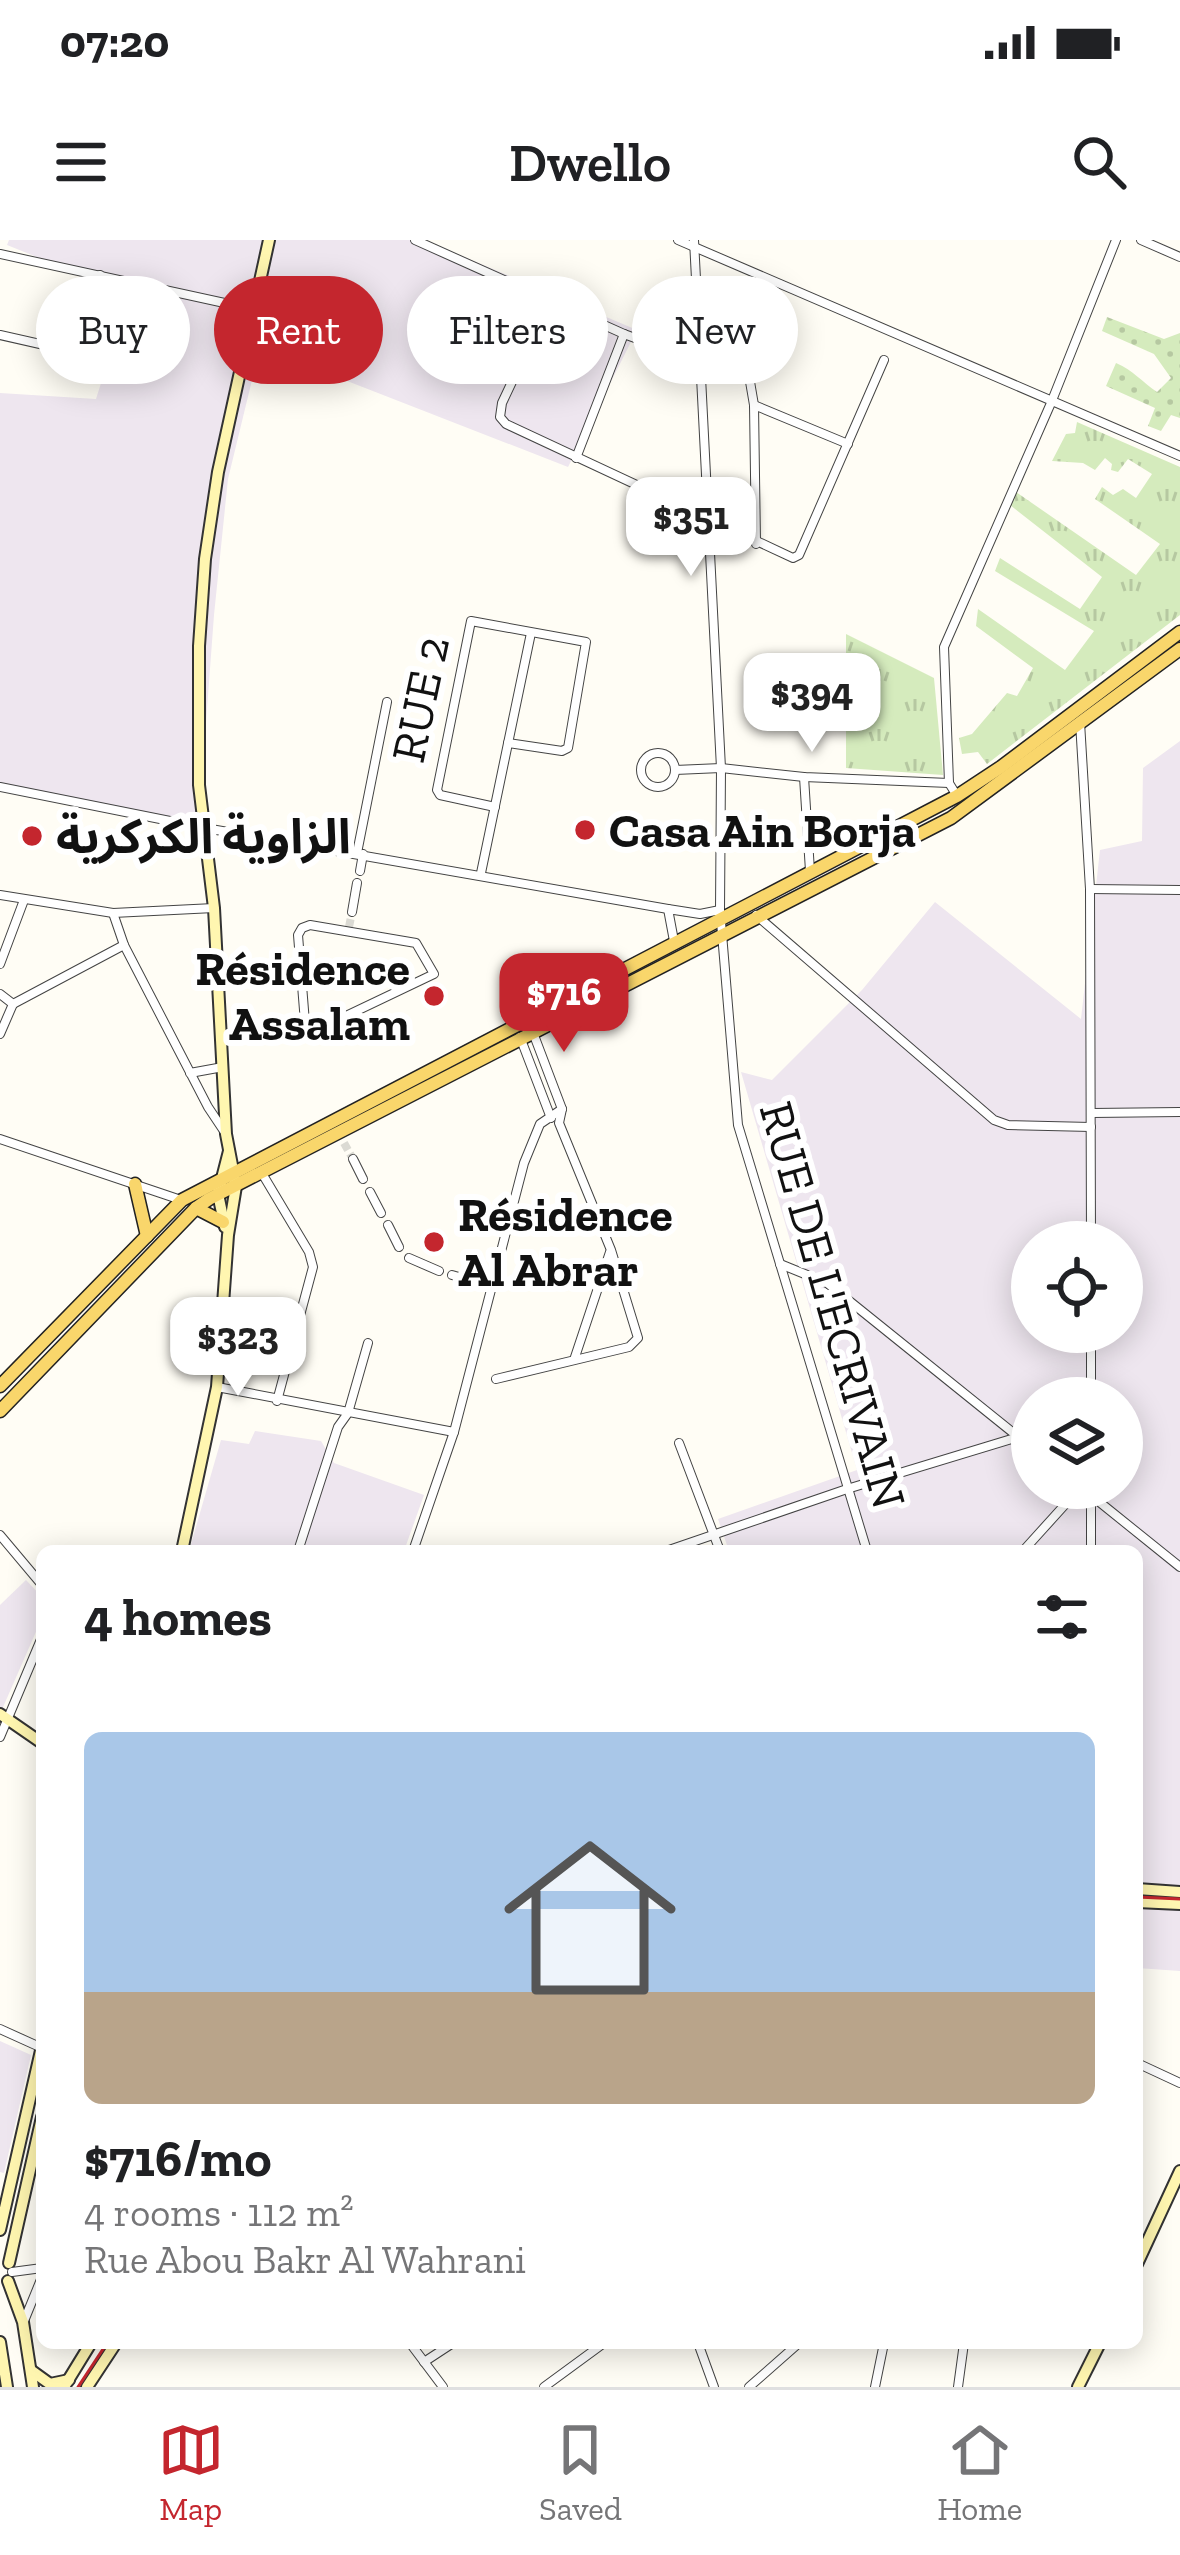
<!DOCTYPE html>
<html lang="en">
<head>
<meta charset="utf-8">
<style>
	:root { --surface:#fff; --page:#f2f2f2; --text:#202124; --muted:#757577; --line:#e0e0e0; --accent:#c4262e }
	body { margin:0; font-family:"Zilla Slab","Noto Sans Arabic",serif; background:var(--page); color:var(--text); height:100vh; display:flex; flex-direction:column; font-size:45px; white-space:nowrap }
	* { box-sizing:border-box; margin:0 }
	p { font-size:39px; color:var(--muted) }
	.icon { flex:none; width:66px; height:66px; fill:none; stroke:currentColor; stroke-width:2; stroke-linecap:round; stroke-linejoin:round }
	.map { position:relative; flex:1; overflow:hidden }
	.details { position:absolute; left:36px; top:1305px; width:1107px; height:804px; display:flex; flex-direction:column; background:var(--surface); border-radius:18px; box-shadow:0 6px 30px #0003 }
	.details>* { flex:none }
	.hud { position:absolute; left:36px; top:36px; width:1110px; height:108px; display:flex; gap:24px }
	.controls { position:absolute; left:1011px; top:981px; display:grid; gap:24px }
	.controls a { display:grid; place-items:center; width:132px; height:132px; border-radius:50%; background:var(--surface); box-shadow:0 6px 30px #0003; font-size:60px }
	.price { position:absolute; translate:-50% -102px; padding:0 27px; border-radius:24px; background:#fff; color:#222; font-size:39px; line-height:78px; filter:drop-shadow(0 3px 6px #0008) }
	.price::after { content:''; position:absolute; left:50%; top:72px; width:36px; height:27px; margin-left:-18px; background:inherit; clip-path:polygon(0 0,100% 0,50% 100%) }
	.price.on { background:var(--accent); color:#fff }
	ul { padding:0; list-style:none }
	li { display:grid; align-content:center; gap:24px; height:636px; padding:0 48px }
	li+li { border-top:3px solid var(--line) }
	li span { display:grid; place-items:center; height:372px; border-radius:18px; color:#555 }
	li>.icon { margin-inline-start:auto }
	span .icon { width:216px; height:216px; fill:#fffc; stroke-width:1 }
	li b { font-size:51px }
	h2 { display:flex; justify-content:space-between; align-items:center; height:144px; padding:0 48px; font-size:51px }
	.chip { padding:0 42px; border-radius:54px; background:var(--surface); box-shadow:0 6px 30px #0003; font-size:42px; line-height:108px }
	.chip.on { background:var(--accent); color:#fff }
	.status { display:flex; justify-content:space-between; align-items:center; height:84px; padding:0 60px; background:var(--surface); direction:ltr }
	.status svg { height:33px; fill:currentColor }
	header { display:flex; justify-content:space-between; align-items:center; height:156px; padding:0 48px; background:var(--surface); font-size:54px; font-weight:600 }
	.tabs { display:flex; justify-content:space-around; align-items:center; height:168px; border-top:3px solid var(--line); background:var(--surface); font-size:33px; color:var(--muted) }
	.tabs a { display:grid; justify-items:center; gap:6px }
	.tabs .on { color:var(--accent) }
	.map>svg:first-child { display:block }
</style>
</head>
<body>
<div class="status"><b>07:20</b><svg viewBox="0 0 49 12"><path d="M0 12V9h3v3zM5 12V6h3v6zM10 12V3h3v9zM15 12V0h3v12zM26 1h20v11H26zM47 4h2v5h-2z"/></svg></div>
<header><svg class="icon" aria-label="menu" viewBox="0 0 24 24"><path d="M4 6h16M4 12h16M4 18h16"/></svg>Dwello<svg class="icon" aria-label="search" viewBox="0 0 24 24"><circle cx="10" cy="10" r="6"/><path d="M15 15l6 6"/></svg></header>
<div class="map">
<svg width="1180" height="2147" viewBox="0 0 1180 2147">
	<defs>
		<pattern id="grass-tufts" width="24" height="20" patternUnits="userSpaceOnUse" patternTransform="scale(3)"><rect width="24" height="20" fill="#d5ebbd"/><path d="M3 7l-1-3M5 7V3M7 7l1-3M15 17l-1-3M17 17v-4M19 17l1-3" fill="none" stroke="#b6c8a1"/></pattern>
		<pattern id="park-dots" width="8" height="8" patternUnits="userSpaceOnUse" patternTransform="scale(3)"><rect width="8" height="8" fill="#d5ebbd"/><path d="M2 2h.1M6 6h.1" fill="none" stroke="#b6c8a1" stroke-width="1.8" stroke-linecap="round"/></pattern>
	</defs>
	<rect width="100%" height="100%" fill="#fffdf5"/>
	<g fill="#eee6ef" fill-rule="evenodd">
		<path d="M9,0H424L637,90L568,227L260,107L228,239L214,375L198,590L0,550V153L96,159L129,54L7,5Z"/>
		<path d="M1180,501V1731L1137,1728V1311H729L718,1279L857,1230L741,832L772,840L862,750L935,662L1081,779L1100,610L1142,601L1143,528ZM1032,1002H1122V1092H1032ZM1032,1158H1122V1248H1032Z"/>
		<path d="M255,1191L321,1201L334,1223L424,1255L404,1311H189L221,1200L249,1204Z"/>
		<path d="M26,1340L42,1357V1378L0,1474V1365Z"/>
		<path d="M0,1801L31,1815L4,1933L0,1932Z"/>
	</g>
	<g fill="url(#grass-tufts)">
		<path d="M1077,182L1180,227V375L987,524L978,512L962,514L959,498L972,494L1007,453L1017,456L1033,428L976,386L978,369L1065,430L1094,391L995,331L1000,318L1080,369L1102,337L1010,265L1016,252L1136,335L1160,304L1095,259L1102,247L1113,255L1123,249L1136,258L1152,234L1128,219L1118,232L1111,230L1112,224L1105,218L1095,230L1083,223L1052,221L1066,194L1075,193Z"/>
		<path d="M846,394L934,438L943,535L846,528Z"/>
	</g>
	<path fill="url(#park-dots)" d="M1107,77L1164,99L1180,93V178L1171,175L1161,191L1148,186L1155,168L1106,146L1116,123C1134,131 1141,141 1157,152L1171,138L1154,114L1102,91Z"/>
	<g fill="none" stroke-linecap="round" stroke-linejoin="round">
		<g stroke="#dbdad3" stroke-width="8" stroke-dasharray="8 4" stroke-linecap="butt">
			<path d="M349,687L352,672"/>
			<path d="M344,903L353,919"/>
		</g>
		<defs>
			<g id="street">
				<path d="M415,0L624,94L700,122"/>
				<path d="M678,0L1180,216"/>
				<path d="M694,0L721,528L720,670"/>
				<path d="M1141,0L1180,17"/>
				<path d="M0,14L252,69"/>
				<path d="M550,61L502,163L500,177L506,184L793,318L799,315L884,120"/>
				<path d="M750,91L748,130L754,165L756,304"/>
				<path d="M0,95L62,109L77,108L87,98L100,35"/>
				<path d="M754,165L848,204"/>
				<path d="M576,218L624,94"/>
				<path d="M1080,482L1090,649L1091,1002"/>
				<circle cx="658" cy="530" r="17"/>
				<path d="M675,530L721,528L804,537L949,543"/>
				<path d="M804,537L810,631"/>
				<path d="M0,547L205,588L668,669L700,674L720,670L738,885L867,1311"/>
				<path d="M957,556L949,543L944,407L1051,163L1116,0"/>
				<path d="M495,567L440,555L437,550L471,381L586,402L568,508L562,511L508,503"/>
				<path d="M357,613L387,462"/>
				<path d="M360,631L363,614"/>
				<path d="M481,633L531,393"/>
				<path d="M1090,649L1180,650"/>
				<path d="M0,655L113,673L214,668"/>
				<path d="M668,669L674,701"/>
				<path d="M352,672L357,643"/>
				<path d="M113,673L124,705L208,867L224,891"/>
				<path d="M756,675L994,880L1008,885L1091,887"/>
				<path d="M310,685L416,703L434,734L306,795L298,695L302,688Z"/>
				<path d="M0,724L24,660"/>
				<path d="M0,754L13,764"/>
				<path d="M13,764L124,705"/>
				<path d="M0,794L13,764"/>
				<path d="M520,797L551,878"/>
				<path d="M190,833L223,827"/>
				<path d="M1092,873L1180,872"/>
				<path d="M0,899L184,961"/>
				<path d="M353,919L363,939"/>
				<path d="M263,935L309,1012L313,1027L277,1161"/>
				<path d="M370,952L381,973"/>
				<path d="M388,985L399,1007"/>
				<path d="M409,1018L439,1031"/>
				<path d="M780,1024L827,1043L1032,1208"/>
				<path d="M452,1035L473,1041"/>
				<path d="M575,1117L610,1012"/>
				<path d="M496,1139L629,1107L638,1098L611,1010L559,883L562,869L532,790"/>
				<path d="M217,1147L454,1192"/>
				<path d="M1091,1158V1092"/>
				<path d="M679,1203L720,1311"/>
				<path d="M1082,1248L1180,1327"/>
				<path d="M0,1295L42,1345"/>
				<path d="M298,1311L338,1187L348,1173L368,1103"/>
				<path d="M413,1311L454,1192L524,923L540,884L562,869"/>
				<path d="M666,1311L847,1249L1018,1197"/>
				<path d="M1023,1311L1080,1248"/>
				<path d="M1091,1311V1248"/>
				<path d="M0,1497L42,1397"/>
				<path d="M0,1789L42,1808"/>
				<path d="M1137,1823L1180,1843"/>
				<path d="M12,2032L42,2028"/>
				<path d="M24,2081L42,2037"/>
				<path d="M410,2103L443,2147"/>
				<path d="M698,2103L714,2147"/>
				<path d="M424,2122L453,2103"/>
				<path d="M544,2147L604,2103"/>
				<path d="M749,2147L799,2103"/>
				<path d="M875,2147L884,2103"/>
				<path d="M958,2147L964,2103"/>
			</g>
			<g id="secondary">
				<path d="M225,987L218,954L229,911"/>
				<path d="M182,1311L217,1147L228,995L236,946L226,894L214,668L199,545V406L205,319L218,232L269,0"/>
				<path d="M0,1474L42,1503"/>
				<path d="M1137,1649L1180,1652"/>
				<path d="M1137,1662L1180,1664"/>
				<path d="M0,1990L42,1806"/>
				<path d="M9,2023L42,1877"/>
				<path d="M1137,2024L1180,1931"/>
				<path d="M8,2041L23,2082L33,2147"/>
				<path d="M0,2102L7,2147"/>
				<path d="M32,2131L50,2144L69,2140"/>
				<path d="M64,2147L91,2103"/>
				<path d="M87,2147L116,2103"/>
				<path d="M1078,2147L1100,2103"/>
			</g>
			<g id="primary">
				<path d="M135,944L147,996"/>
				<path d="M196,968L223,982"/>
				<path d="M0,1146L182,960L957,556L1001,527L1180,392"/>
				<path d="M0,1171L196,968L209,959L951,578L1180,409"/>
			</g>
		</defs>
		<use href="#street" stroke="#444" stroke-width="10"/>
		<use href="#secondary" stroke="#333" stroke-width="14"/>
		<use href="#primary" stroke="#222" stroke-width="15"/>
		<use href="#street" stroke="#fff" stroke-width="8"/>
		<use href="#secondary" stroke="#fff6b0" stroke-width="10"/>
		<use href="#primary" stroke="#f9d66b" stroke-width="12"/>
		<g stroke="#c4262e" stroke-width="3">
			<path d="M1137,1657L1180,1659"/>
			<path d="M78,2147L107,2103"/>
		</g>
	</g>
	<g fill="#c4262e" stroke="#fff" stroke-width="4.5">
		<circle cx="585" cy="590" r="12"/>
		<circle cx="32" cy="596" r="12"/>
		<circle cx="434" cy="756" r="12"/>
		<circle cx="434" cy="1002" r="12"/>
	</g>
	<g text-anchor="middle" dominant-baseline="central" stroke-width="12" stroke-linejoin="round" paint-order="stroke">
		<g font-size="48" fill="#111" stroke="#fff">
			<text transform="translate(420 459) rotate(-78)">RUE 2</text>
			<text transform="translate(833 1065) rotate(74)">RUE DE L'ECRIVAIN</text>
		</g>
		<g font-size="48" font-weight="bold" fill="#111" stroke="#fff" text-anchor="start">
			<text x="609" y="590">Casa Ain Borja</text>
			<text x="56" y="596">الزاوية الكركرية</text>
			<text x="410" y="728" text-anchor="end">Résidence<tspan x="410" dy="55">Assalam</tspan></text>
			<text x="458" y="974">Résidence<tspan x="458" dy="55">Al Abrar</tspan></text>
		</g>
	</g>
</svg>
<div class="controls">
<a><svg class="icon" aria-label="locate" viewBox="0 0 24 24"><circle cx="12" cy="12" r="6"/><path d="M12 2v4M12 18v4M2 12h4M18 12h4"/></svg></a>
<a><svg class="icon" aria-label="layers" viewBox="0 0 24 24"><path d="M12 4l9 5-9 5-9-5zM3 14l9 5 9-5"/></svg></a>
</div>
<b class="price" style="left:691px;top:339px">$351</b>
<b class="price" style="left:812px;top:515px">$394</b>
<b class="price on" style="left:564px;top:815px">$716</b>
<b class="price" style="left:238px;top:1159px">$323</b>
<div class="hud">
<a class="chip">Buy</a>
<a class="chip on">Rent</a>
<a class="chip">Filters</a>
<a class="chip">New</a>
</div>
<section class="details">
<h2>4 homes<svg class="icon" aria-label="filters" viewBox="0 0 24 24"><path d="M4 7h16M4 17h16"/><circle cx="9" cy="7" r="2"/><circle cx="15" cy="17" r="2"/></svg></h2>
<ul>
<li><span style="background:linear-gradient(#a9c7e8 70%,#b9a48a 0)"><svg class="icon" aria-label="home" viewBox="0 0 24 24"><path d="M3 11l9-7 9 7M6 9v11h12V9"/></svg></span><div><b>$716/mo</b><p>4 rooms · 112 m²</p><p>Rue Abou Bakr Al Wahrani</p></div></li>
</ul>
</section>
</div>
<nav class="tabs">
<a class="on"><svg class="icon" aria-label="map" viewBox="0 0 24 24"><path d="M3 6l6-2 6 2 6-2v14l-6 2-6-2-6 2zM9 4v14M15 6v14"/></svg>Map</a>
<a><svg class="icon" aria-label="saved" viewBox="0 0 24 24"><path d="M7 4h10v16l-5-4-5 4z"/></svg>Saved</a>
<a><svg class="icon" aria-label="home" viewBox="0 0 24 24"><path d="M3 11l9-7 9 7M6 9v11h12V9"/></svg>Home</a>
</nav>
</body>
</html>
